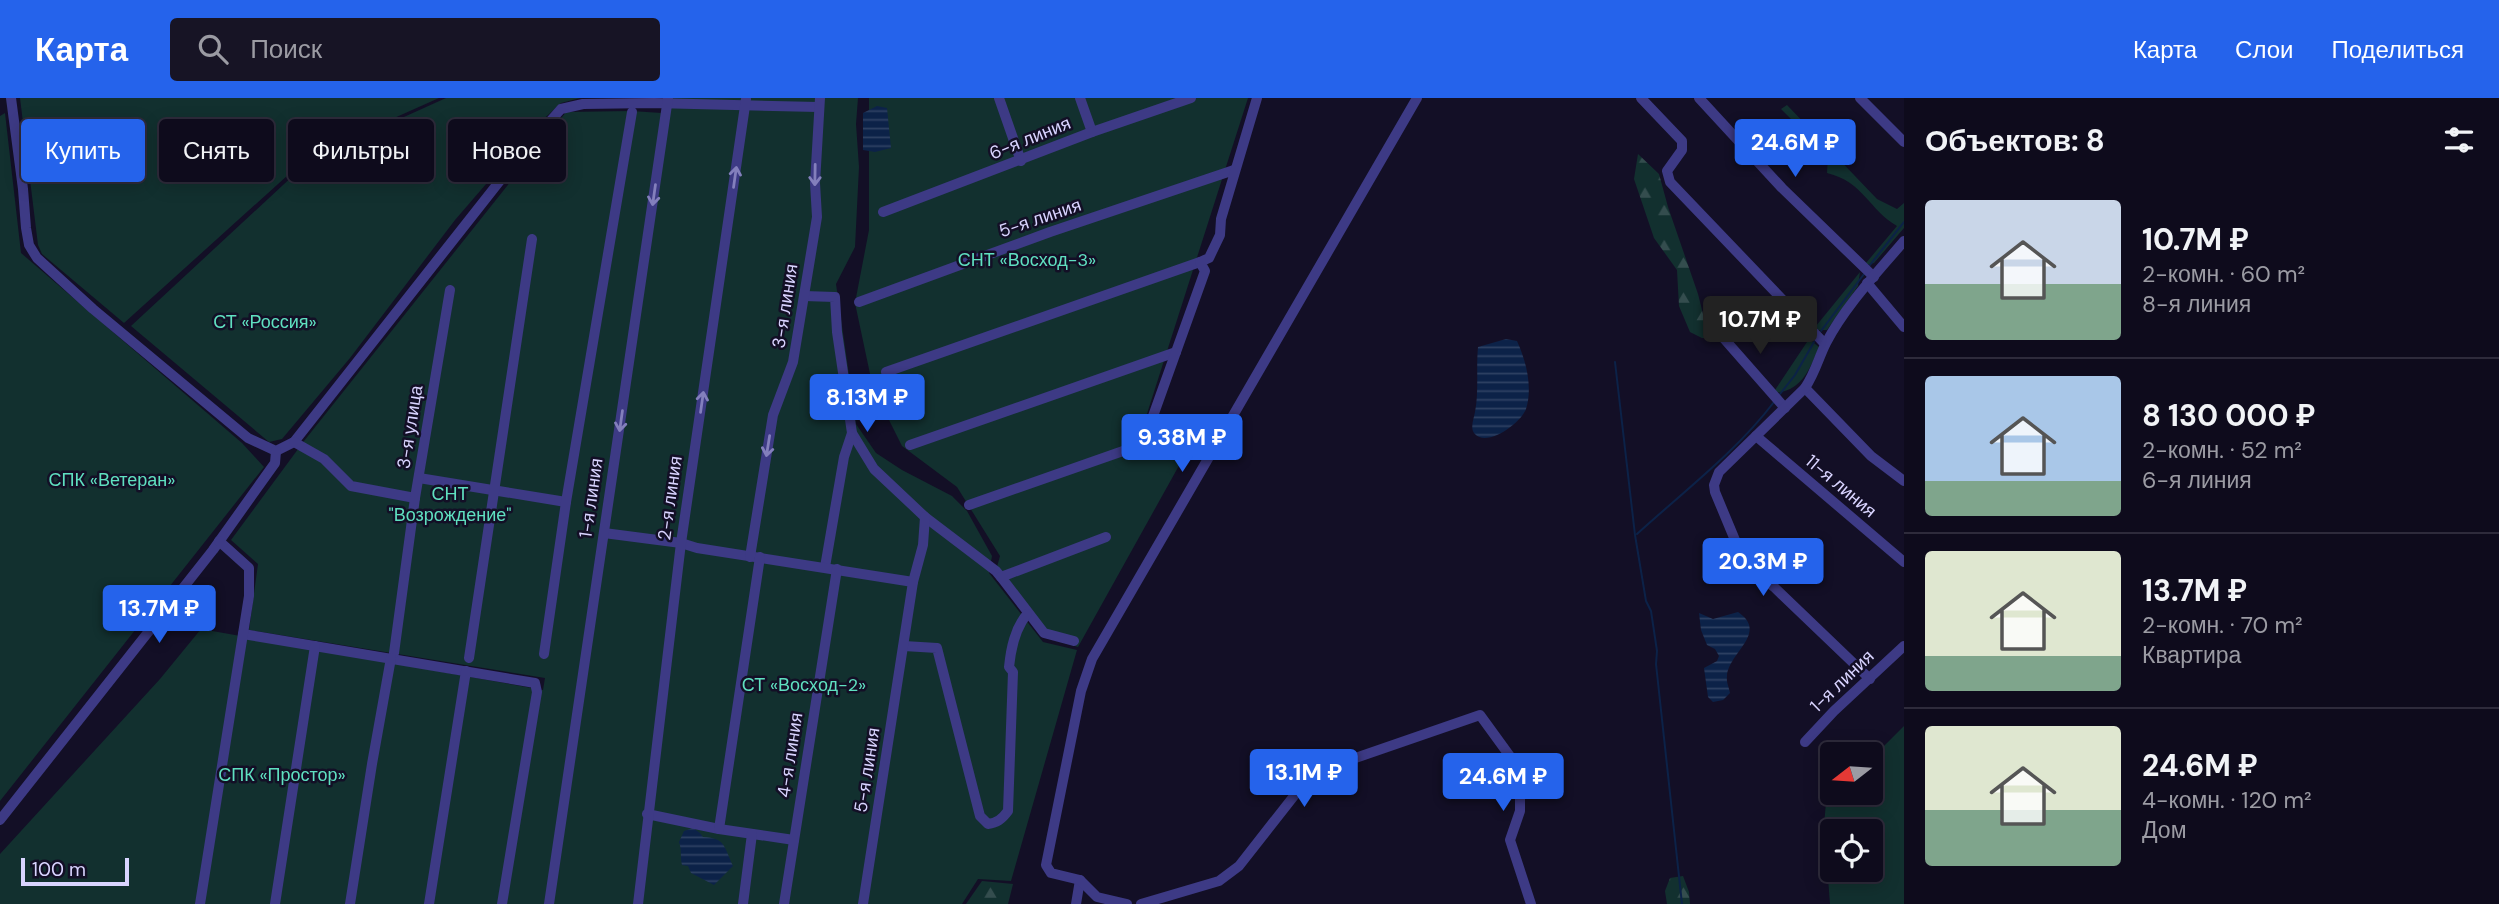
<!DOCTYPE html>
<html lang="ru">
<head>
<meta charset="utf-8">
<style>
	:root { --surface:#0e0b1c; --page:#171425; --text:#f1f3f6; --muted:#9b9ba3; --line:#2e2b3b; --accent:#2563eb }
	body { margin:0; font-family:"DM Sans",sans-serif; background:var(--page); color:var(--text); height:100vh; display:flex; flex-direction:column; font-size:26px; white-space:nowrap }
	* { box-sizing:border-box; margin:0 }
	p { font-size:23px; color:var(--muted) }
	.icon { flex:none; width:38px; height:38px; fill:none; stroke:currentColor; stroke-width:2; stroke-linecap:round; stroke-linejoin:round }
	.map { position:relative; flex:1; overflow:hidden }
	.sheet { display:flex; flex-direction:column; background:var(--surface); width:595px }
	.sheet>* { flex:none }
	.hud { position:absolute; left:21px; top:21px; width:665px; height:63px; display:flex; gap:14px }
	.needle { width:46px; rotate:253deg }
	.fabs { position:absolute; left:1820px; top:644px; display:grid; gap:14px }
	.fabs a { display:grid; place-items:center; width:63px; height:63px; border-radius:7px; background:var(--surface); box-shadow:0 4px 18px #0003,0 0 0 2px var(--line); font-size:35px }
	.scale { position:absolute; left:21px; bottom:18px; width:108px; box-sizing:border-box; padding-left:7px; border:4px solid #d9d4ff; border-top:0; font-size:19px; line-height:24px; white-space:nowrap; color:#d9d4ff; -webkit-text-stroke:5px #130f26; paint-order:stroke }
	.price { position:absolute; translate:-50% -60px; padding:0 16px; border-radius:7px; background:var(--accent); color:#fff; font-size:23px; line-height:46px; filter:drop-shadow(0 2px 4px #0008) }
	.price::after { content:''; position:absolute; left:50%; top:42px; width:21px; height:16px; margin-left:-10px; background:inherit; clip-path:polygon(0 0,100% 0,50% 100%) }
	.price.on { background:#222; color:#fff }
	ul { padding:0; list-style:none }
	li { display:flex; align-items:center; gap:21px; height:175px; padding:0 21px }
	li+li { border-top:2px solid var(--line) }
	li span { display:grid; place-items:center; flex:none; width:196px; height:140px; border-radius:7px; color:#555 }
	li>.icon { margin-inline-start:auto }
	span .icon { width:84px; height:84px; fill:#fffc; stroke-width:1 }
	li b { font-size:30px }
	h2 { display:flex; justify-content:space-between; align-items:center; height:84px; padding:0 21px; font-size:30px }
	.chip { padding:0 24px; border-radius:7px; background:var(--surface); box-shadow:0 4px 18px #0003,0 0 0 2px var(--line); font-size:24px; line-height:63px }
	.chip.on { background:var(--accent); color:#fff }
	header { display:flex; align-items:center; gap:42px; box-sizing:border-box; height:98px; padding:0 35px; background:var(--accent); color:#fff }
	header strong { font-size:33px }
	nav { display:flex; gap:38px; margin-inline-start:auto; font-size:24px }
	.search { width:490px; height:63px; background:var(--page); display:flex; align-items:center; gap:18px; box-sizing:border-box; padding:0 24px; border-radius:7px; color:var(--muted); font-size:26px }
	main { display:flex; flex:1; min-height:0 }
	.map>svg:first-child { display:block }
</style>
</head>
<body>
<header>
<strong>Карта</strong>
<div class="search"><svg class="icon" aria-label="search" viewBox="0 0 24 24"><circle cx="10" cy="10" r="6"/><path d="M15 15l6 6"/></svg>Поиск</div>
<nav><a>Карта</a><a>Слои</a><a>Поделиться</a></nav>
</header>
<main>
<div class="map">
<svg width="1904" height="806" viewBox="0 0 1904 806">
	<defs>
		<pattern id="forest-firs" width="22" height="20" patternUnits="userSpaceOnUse" patternTransform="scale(1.75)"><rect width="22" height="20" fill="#12302f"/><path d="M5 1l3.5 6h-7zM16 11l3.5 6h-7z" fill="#344d4e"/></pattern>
		<pattern id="water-rules" width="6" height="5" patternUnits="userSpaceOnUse" patternTransform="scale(1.75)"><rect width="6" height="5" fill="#0c2248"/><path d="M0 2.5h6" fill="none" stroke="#2f4163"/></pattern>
	</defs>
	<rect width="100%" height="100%" fill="#130f26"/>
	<g fill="#12302f" fill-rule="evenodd">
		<path d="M20,0H439L309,58L124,225L42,156L38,147Z"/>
		<path d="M446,0H580L561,5L536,28L455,122L350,260L282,341L269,344L131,228L311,61Z"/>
		<path d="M668,0H858L856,26L859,69L855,149L836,186L856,326L876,355L902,372L952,398L967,413L992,458L989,475L1043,544L1077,552L1011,783L978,781L962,806H553Z"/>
		<path d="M869,0H1248L1137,347L1181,364L1078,549L1041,538L995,476L1000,458L957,389L902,348L873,290L855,205L869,132Z"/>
		<path d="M1787,7L1877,101L1897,111L1904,105V130L1874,165L1867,167L1866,165L1897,128C1869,112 1864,84 1827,75L1828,58L1781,11Z"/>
		<path d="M631,13L662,15L547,806H0V756L160,581L201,531L543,592L545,580L249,532L258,466L231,442L304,343L566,14Z"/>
		<path d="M5,15L21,155L242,345L264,369L0,703V18Z"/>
		<path d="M1860,174L1858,188L1827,232H1818L1816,228Z"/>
		<path d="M1809,241L1819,249C1810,271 1802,292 1776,295L1775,292Z"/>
		<path d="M1904,628V806H1830L1824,728L1826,704L1836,695H1871V661ZM1832,733H1871V772H1832Z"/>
	</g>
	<g fill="url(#forest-firs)">
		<path d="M1638,56L1659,76L1668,109L1698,196L1709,240H1702L1690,234L1679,208L1677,172L1654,140L1634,81Z"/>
		<path d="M1683,778L1689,794L1690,806H1667L1665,793L1670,780Z"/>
		<path d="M982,783L1013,786L1008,806H966Z"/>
	</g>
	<g fill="url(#water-rules)">
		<path d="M877,8L887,10L891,50L875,54L863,52V15Z"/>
		<path d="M1506,241L1517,243C1526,263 1533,289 1526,311C1521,325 1486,351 1474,335C1470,329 1474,320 1475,314C1479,294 1476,270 1478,249Z"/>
		<path d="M1738,514C1769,535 1729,554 1727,578C1726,584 1729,589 1730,595L1723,602L1713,604L1708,599L1704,570L1717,563L1719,558L1715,551L1707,547L1701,532L1699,515L1713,521Z"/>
		<path d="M693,730L700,735L703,739C726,740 724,749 733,768L714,787L691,775L688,768L682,767C680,759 682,752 679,744L684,733Z"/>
	</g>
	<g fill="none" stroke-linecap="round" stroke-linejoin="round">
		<g stroke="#0c2248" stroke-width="2">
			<path d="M1870,167L1904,124"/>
			<path d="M1821,233L1864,176"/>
			<path d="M1615,264L1635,437L1646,503L1651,513L1657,553L1656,566L1682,806"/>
			<path d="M1780,296L1795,277L1814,244"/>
			<path d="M1637,436C1683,394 1736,354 1774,304"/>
		</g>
		<g stroke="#3d3a85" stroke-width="10">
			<path d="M11,0L23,91L26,130L29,147L37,160L93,211L248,340L276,353L294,344L521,56L561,11L583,6L654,5L818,9"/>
			<path d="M999,0L1021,63"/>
			<path d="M1080,0L1092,34"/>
			<path d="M1641,0L1682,43V52L1667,73L1670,84L1825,246"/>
			<path d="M1699,0L1782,90L1874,179"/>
			<path d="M1860,0L1904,44"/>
			<path d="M883,114L1092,34L1191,0"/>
			<path d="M1867,185L1904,229"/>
			<path d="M804,198L835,199L837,234L852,335L844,359L825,469"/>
			<path d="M859,204L1050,134L1234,72"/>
			<path d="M1712,227L1785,310"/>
			<path d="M886,274L1200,164"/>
			<path d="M1805,290L1871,358L1904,383"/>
			<path d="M852,335L874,371L925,419L996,473L1001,479"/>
			<path d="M1756,338L1904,464"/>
			<path d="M294,344L324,361L351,388L415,400"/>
			<path d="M910,347L1176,254"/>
			<path d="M419,380L566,404"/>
			<path d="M969,407L1143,346L1205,173L1200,164L1209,160L1220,137L1221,121L1257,0"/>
			<path d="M604,435L681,445L697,450L913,484"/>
			<path d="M750,459L773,317L793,264L817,119L815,85L820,0"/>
			<path d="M243,536L535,585L537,594L502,806"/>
			<path d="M1074,543L1044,535L1001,479L1106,439"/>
			<path d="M904,548L937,550L980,718L988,726C997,725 1002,721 1008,713L1013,574L1009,569C1011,549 1015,531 1027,516"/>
			<path d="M394,555L415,400L450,192"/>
			<path d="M544,556L566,404L632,14"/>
			<path d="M469,560L532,141"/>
			<path d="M1870,581L1774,489L1749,470L1740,454L1715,394L1714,387L1719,374L1805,290C1816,273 1818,261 1826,245C1846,207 1877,175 1904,143"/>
			<path d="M1805,644L1834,613L1904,548"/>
			<path d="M647,716L719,731L794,742"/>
			<path d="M0,722L213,452L275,365L276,353"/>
			<path d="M719,731L760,459"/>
			<path d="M200,806L249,498V470L219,443"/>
			<path d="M275,806L315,548"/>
			<path d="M350,806L372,666L391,560"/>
			<path d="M429,806L466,573"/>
			<path d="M549,806L668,0"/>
			<path d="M638,806L681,445L746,1"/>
			<path d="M743,806L752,736"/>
			<path d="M784,806L837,471"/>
			<path d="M863,806L913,484L923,447L925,419"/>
			<path d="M1076,806L1080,782"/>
			<path d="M1127,806L1097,799L1080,782L1051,775L1046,767L1081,593L1092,561L1417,0"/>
			<path d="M1141,806L1219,783L1239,768L1312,675L1480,617L1520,672V713L1510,742L1531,806"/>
		</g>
	</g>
	<defs><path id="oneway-shaft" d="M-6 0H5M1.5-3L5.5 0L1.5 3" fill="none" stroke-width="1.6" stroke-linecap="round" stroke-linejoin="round" transform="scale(1.75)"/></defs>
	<g stroke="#837fbc">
		<use href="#oneway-shaft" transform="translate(815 77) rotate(91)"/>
		<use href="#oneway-shaft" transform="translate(735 79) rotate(-82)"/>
		<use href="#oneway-shaft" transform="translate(654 97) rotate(98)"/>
		<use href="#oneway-shaft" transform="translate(702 304) rotate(-82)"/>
		<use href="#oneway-shaft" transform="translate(621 323) rotate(98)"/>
		<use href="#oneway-shaft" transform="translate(768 348) rotate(99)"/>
	</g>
	<g text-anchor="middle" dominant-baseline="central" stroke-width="5" stroke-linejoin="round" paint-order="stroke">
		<g font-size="18" fill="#d9d4ff" stroke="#130f26">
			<text transform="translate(1030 40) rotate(-22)">6-я линия</text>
			<text transform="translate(1040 120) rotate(-19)">5-я линия</text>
			<text transform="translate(785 208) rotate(-81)">3-я линия</text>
			<text transform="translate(410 329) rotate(-81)">3-я улица</text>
			<text transform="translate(1841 388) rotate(40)">11-я линия</text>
			<text transform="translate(591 400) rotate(-82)">1-я линия</text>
			<text transform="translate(670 400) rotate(-82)">2-я линия</text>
			<text transform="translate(1842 583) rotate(-44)">1-я линия</text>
			<text transform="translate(790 657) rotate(-81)">4-я линия</text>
			<text transform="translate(867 672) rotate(-81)">5-я линия</text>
		</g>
		<g font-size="18" fill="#5fe0c0" stroke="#130f26">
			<text x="1027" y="162">СНТ «Восход-3»</text>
			<text x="265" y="224">СТ «Россия»</text>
			<text x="112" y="382">СПК «Ветеран»</text>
			<text x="450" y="396">СНТ<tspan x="450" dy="21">"Возрождение"</tspan></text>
			<text x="804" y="587">СТ «Восход-2»</text>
			<text x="282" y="677">СПК «Простор»</text>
		</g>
	</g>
</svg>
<div class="fabs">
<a><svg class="needle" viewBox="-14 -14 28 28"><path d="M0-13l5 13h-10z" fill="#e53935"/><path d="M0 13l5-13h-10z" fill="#9b9ba3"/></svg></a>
<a><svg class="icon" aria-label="locate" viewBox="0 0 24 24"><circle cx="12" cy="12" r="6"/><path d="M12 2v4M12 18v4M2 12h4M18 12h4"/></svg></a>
</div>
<div class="scale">100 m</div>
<b class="price" style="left:1795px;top:81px">24.6M ₽</b>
<b class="price on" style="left:1760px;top:258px">10.7M ₽</b>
<b class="price" style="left:867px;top:336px">8.13M ₽</b>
<b class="price" style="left:1182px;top:376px">9.38M ₽</b>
<b class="price" style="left:1763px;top:500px">20.3M ₽</b>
<b class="price" style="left:159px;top:547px">13.7M ₽</b>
<b class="price" style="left:1304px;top:711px">13.1M ₽</b>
<b class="price" style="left:1503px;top:715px">24.6M ₽</b>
<div class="hud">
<a class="chip on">Купить</a>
<a class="chip">Снять</a>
<a class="chip">Фильтры</a>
<a class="chip">Новое</a>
</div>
</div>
<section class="sheet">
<h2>Объектов: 8<svg class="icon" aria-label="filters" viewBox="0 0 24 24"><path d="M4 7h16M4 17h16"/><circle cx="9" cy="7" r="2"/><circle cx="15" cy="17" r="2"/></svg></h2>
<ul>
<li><span style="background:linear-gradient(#c9d6e8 60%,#7fa58c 0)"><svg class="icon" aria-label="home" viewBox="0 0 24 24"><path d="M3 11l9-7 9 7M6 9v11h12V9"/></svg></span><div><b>10.7M ₽</b><p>2-комн. · 60 m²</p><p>8-я линия</p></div></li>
<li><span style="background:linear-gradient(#a9c7e8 75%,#7fa58c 0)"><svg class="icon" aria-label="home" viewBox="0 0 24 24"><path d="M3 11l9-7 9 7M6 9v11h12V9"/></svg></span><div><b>8 130 000 ₽</b><p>2-комн. · 52 m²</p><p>6-я линия</p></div></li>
<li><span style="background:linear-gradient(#dfe7d0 75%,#7fa58c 0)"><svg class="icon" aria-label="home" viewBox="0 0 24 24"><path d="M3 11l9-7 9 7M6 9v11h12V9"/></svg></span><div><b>13.7M ₽</b><p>2-комн. · 70 m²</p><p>Квартира</p></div></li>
<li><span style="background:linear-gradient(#dfe7d0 60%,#7fa58c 0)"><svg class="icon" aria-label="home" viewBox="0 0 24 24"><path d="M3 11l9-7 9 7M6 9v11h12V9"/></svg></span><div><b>24.6M ₽</b><p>4-комн. · 120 m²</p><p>Дом</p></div></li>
</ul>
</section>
</main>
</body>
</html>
